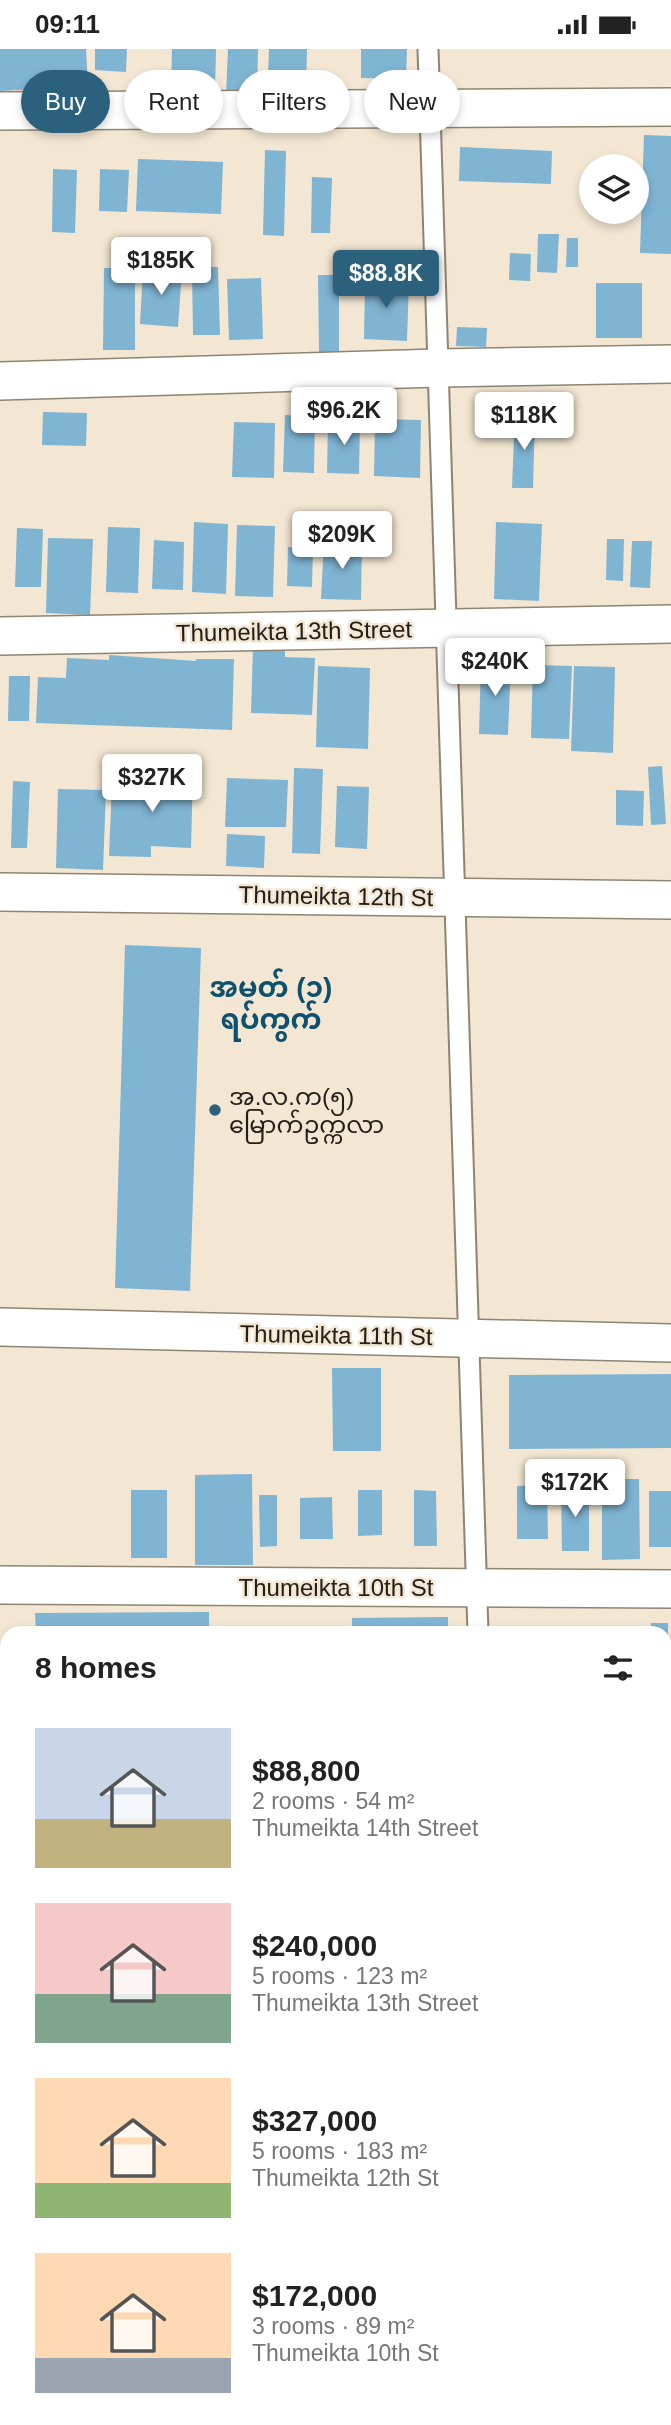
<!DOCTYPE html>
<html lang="en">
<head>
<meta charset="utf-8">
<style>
	:root { --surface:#fff; --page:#f6f6f6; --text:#222; --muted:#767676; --accent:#2c617d }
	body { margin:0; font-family:Arial,"Noto Sans Myanmar",sans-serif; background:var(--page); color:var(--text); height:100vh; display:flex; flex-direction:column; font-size:26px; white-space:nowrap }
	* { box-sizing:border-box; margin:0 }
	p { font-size:23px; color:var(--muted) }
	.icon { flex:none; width:38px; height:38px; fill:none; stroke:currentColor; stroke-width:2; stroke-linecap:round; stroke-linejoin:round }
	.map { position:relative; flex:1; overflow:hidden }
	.panel { position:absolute; left:0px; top:1577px; width:672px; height:800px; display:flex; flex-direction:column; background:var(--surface); border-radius:21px 21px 0 0; box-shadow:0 4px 10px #0003 }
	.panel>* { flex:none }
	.hud { position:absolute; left:21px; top:21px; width:630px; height:63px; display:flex; gap:14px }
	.controls { position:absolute; left:579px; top:105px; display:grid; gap:14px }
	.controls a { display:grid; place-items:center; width:70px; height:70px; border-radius:50%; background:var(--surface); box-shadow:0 4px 10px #0003; font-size:35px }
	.price { position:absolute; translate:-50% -60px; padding:0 16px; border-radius:7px; background:#fff; color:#222; font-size:23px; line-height:46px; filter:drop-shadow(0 2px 4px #0008) }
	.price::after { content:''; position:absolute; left:50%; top:42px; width:21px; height:16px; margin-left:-10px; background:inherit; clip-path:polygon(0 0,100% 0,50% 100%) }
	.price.active { background:var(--accent); color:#fff }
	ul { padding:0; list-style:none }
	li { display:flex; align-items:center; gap:21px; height:175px; padding:0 35px }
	li span { display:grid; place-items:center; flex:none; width:196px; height:140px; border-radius:0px; color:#555 }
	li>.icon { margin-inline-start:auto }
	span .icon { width:84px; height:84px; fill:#fffc; stroke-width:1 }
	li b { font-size:30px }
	h2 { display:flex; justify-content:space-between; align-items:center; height:84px; padding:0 35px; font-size:30px }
	.chip { padding:0 24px; border-radius:32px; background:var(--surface); box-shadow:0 4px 10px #0003; font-size:24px; line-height:63px }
	.chip.active { background:var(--accent); color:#fff }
	.status { display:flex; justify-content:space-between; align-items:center; height:49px; padding:0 35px; background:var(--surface); direction:ltr }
	.status svg { height:19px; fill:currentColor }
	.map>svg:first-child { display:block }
</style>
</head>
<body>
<div class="status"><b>09:11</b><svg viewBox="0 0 49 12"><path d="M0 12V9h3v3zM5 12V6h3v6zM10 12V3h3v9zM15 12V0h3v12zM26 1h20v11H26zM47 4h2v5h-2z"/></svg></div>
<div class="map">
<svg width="671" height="2376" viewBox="0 0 671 2376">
	<rect width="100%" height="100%" fill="#f3e7d3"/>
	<g fill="#7fb4d3">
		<path d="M0,0H86L88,37L0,42Z"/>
		<path d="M95,0H127L126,23L95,21Z"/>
		<path d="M172,0H216L215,40L171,39Z"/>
		<path d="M228,0H258L257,47L226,46Z"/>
		<path d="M269,0H307L306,48L267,47Z"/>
		<path d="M361,0H407L406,30L361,29Z"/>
		<path d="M644,86L671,87V205L640,204Z"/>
		<path d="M460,98L552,102L551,135L459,132Z"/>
		<path d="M265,101L286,102L284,187L263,186Z"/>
		<path d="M138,110L223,113L221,165L136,162Z"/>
		<path d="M53,120L77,121L75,184L52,183Z"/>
		<path d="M100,120L129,121L127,163L99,162Z"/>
		<path d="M312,128L332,129L330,184H311Z"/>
		<path d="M538,185H559L557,224L537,223Z"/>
		<path d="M567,189H578V218H566Z"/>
		<path d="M510,204L531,205L530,232L509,231Z"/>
		<path d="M192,218H218L220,286H193Z"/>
		<path d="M104,219H135V301H103Z"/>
		<path d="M143,219L182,222L178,278L140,275Z"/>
		<path d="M318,226H339V303H319Z"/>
		<path d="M261,229L263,290L229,291L227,230Z"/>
		<path d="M365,231L409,232L407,292L364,290Z"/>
		<rect x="596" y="234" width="46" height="55"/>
		<path d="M457,278L487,279L486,298L456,297Z"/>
		<path d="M43,363L87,364L86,397L42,396Z"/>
		<path d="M515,365L535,366L533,439H512Z"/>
		<path d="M285,366L315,367L314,424L283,423Z"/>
		<path d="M375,370L421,371L420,429L374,427Z"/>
		<path d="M328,372L360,373L359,425L327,424Z"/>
		<path d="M234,373L275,374L274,429L232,428Z"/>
		<path d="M194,473L228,475L226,545L192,543Z"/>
		<path d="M496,473L542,475L539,552L494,550Z"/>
		<path d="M237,476L275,477L273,548L235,547Z"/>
		<path d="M108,478L140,479L138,544L106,543Z"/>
		<path d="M17,479L43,480L41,538H15Z"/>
		<path d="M48,489L93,490L90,566L46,564Z"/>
		<path d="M607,490H624L623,532L606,531Z"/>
		<path d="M154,491L184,493L183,541L152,540Z"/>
		<path d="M324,492L362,493L361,551L321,550Z"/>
		<path d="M632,492H652L650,539L630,538Z"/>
		<path d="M288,498L313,499L312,538L287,537Z"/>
		<path d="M253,598L285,599V608L315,609L312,666L251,664Z"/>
		<path d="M109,606L196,612V610H234L232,681L36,674L38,628L66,629L67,609L109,611Z"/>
		<path d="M481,613L511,614L508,686L479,685Z"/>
		<path d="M533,616L572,617L569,690L531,689Z"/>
		<path d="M318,617L370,619L368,700L316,698Z"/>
		<path d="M574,617L615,618L613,704L571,702Z"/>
		<path d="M9,627H30L29,672H8Z"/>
		<path d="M662,717L666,775L651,776L648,718Z"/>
		<path d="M294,719L323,720L320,805L292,804Z"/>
		<path d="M148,720L193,721L191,799L151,797V808L109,807L112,734L148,735Z"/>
		<path d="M227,729L288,731L286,778H225Z"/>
		<path d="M13,732L30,733L27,799H11Z"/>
		<path d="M337,737L369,738L367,800L335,798Z"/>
		<path d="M58,740L106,741L103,821L56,819Z"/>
		<path d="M616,741L644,742L643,777L616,776Z"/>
		<path d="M227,785L265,787L264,819L226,817Z"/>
		<path d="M125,896L201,899L190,1242L115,1239Z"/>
		<path d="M332,1319H381V1402H333Z"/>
		<path d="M671,1325V1399L509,1400V1326Z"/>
		<path d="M252,1425L253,1516H195V1426Z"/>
		<path d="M602,1430H639L640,1510L602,1511Z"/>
		<path d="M547,1436L548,1490H517V1437Z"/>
		<path d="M561,1439H589V1502H562Z"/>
		<rect x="131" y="1441" width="36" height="68"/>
		<path d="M358,1441H382V1486L358,1487Z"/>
		<path d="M414,1441L436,1442L437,1497H414Z"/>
		<rect x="649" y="1442" width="22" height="56"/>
		<path d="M259,1446H277V1497L260,1498Z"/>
		<path d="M332,1448L333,1490H300V1449Z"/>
		<path d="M209,1563V1584H36L35,1564Z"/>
		<path d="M448,1568V1584H352V1569Z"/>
		<path d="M651,1574H668V1646H665V1584H651Z"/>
		<rect x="591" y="1579" width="36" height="5"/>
		<rect x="0" y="1849" width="7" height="107"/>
		<rect x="665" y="1923" width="6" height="29"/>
		<rect x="665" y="1988" width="6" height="61"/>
		<rect x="0" y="2121" width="7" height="83"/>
		<rect x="665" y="2127" width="6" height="75"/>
	</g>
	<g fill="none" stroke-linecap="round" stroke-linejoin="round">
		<defs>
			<path id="service" d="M428,0L478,1584"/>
			<g id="minor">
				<path d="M0,62L671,58"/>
				<path d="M0,332L438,319L671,315"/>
				<path d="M0,587L671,575"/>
				<path d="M0,843L671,851"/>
				<path d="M0,1278L671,1294"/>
				<path d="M0,1536L671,1540"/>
				<path d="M665,1810H671"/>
				<path d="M0,1819H7"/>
				<path d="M665,2091H671"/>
				<path d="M0,2095H7"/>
				<path d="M0,2344L7,2345"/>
				<path d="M665,2355H671"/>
			</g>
		</defs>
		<use href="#service" stroke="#8e8472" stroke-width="23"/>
		<use href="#minor" stroke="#8e8472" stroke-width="40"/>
		<use href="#service" stroke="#fff" stroke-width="19"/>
		<use href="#minor" stroke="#fff" stroke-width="37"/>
	</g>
	<circle fill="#2c617d" stroke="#f3e7d3" stroke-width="2.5" cx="215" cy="1061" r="7"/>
	<g text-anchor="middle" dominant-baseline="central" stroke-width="5" stroke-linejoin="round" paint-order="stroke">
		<g font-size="24" fill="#242019" stroke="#f3e7d3">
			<text transform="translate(294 582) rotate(-1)">Thumeikta 13th Street</text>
			<text transform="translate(336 847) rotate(1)">Thumeikta 12th St</text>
			<text transform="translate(336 1286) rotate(1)">Thumeikta 11th St</text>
			<text x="336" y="1538">Thumeikta 10th St</text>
		</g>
		<g font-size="24" fill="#242019" stroke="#f3e7d3" text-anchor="start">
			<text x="229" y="1047">အ.လ.က(၅)<tspan x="229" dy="28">မြောက်ဥက္ကလာ</tspan></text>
		</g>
		<g font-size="28" font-weight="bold" fill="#0e516f" stroke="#f3e7d3">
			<text x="271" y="938">အမှတ် (၁)<tspan x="271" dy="32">ရပ်ကွက်</tspan></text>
		</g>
	</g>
</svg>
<div class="controls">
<a><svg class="icon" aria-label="layers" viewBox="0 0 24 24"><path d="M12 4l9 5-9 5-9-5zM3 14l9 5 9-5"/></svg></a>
</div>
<b class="price" style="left:161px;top:248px">$185K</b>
<b class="price active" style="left:386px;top:261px">$88.8K</b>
<b class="price" style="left:344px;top:398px">$96.2K</b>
<b class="price" style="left:524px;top:403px">$118K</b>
<b class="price" style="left:342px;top:522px">$209K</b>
<b class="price" style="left:495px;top:649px">$240K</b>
<b class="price" style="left:152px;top:765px">$327K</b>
<b class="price" style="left:575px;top:1470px">$172K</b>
<div class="hud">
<a class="chip active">Buy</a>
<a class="chip">Rent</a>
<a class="chip">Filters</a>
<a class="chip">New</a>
</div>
<section class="panel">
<h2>8 homes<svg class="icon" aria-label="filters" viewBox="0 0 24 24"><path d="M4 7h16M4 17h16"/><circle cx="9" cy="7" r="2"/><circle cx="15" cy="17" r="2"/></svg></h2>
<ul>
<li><span style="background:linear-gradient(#c9d6e8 65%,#c2b280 0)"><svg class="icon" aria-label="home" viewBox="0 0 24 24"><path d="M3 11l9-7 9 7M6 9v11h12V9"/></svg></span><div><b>$88,800</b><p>2 rooms · 54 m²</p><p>Thumeikta 14th Street</p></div></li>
<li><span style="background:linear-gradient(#f6c9c9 65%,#7fa58c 0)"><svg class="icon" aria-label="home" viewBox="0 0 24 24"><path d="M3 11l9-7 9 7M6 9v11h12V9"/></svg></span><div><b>$240,000</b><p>5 rooms · 123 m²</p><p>Thumeikta 13th Street</p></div></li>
<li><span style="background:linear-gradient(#ffd9b3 75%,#8fb573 0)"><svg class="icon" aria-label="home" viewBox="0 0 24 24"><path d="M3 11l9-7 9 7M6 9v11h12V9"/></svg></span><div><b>$327,000</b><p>5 rooms · 183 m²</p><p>Thumeikta 12th St</p></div></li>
<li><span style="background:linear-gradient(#ffd9b3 75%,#9aa5b1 0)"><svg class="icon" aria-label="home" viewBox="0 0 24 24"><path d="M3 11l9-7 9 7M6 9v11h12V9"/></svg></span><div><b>$172,000</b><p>3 rooms · 89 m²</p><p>Thumeikta 10th St</p></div></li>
</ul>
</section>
</div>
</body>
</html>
